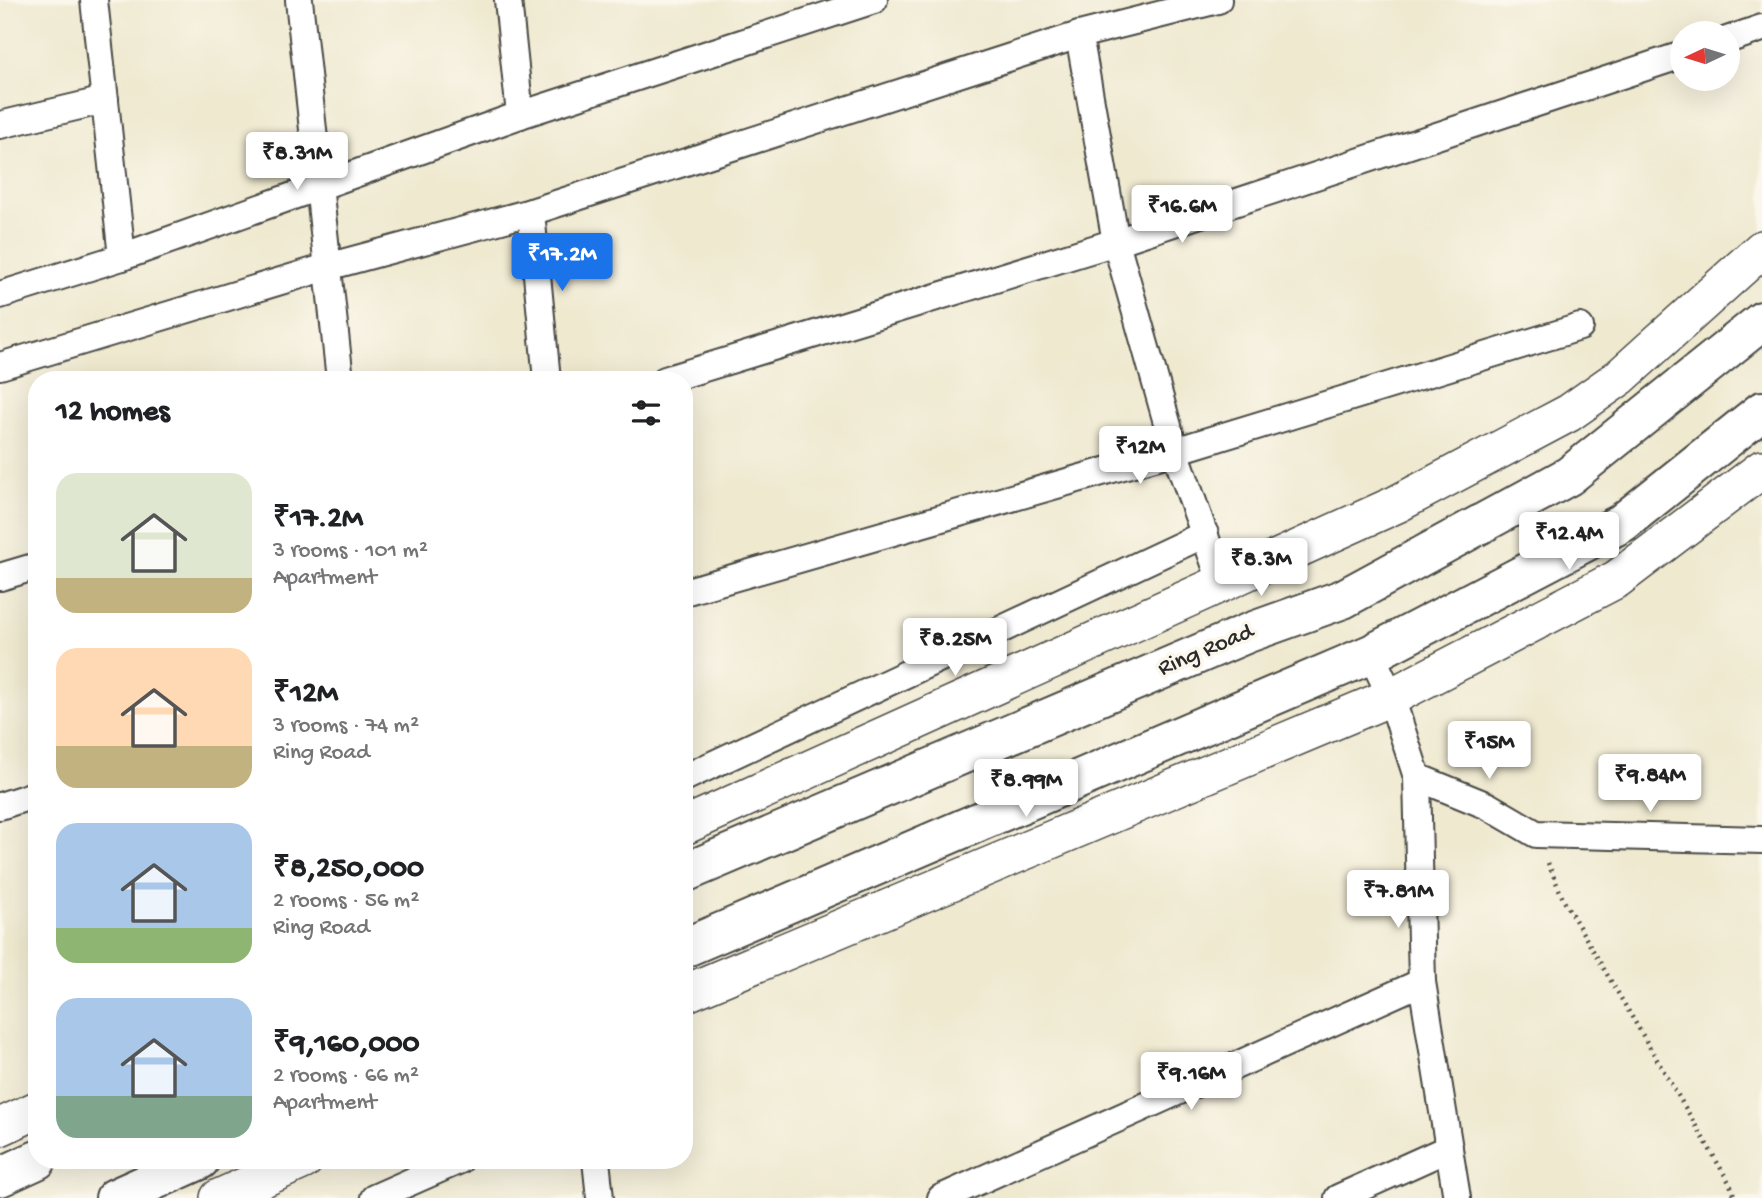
<!DOCTYPE html>
<html lang="en">
<head>
<meta charset="utf-8">
<style>
	:root { --surface:#fff; --page:#f2f2f2; --text:#202124; --muted:#757577; --accent:#1a73e8 }
	body { margin:0; font-family:"Gochi Hand",sans-serif; background:var(--page); color:var(--text); height:100vh; display:flex; flex-direction:column; font-size:26px; white-space:nowrap }
	* { box-sizing:border-box; margin:0 }
	p { font-size:23px; color:var(--muted) }
	.icon { flex:none; width:38px; height:38px; fill:none; stroke:currentColor; stroke-width:2; stroke-linecap:round; stroke-linejoin:round }
	.map { position:relative; flex:1; overflow:hidden }
	.details { position:absolute; left:28px; top:371px; width:665px; height:798px; display:flex; flex-direction:column; background:var(--surface); border-radius:28px; box-shadow:0 7px 28px #0002 }
	.details>* { flex:none }
	.needle { width:46px; rotate:266deg }
	.fabs { position:absolute; left:1670px; top:21px; display:grid; gap:14px }
	.fabs a { display:grid; place-items:center; width:70px; height:70px; border-radius:50%; background:var(--surface); box-shadow:0 7px 28px #0002; font-size:35px }
	.price { position:absolute; translate:-50% -60px; padding:0 16px; border-radius:7px; background:#fff; color:#222; font-size:23px; line-height:46px; filter:drop-shadow(0 2px 4px #0008) }
	.price::after { content:''; position:absolute; left:50%; top:42px; width:21px; height:16px; margin-left:-10px; background:inherit; clip-path:polygon(0 0,100% 0,50% 100%) }
	.price.selected { background:var(--accent); color:#fff }
	ul { padding:0; list-style:none }
	li { display:flex; align-items:center; gap:21px; height:175px; padding:0 28px }
	li span { display:grid; place-items:center; flex:none; width:196px; height:140px; border-radius:21px; color:#555 }
	li>.icon { margin-inline-start:auto }
	span .icon { width:84px; height:84px; fill:#fffc; stroke-width:1 }
	li b { font-size:30px }
	h2 { display:flex; justify-content:space-between; align-items:center; height:84px; padding:0 28px; font-size:30px }
	.map>svg:first-child { display:block }
</style>
</head>
<body>
<div class="map">
<svg width="1762" height="1198" viewBox="0 0 1762 1198">
	<rect width="100%" height="100%" fill="#fbf7ec"/>
	<filter id="ink" filterUnits="userSpaceOnUse"><feTurbulence type="fractalNoise" baseFrequency=".0143" numOctaves="2"/><feDisplacementMap in="SourceGraphic" scale="14" xChannelSelector="R" yChannelSelector="G"/><feConvolveMatrix kernelMatrix="1 2 1 2 8 2 1 2 1" color-interpolation-filters="sRGB"/></filter>
	<filter id="wash" filterUnits="userSpaceOnUse"><feTurbulence type="fractalNoise" baseFrequency=".00686" numOctaves="4" result="noise"/><feDisplacementMap in="SourceGraphic" scale="28" xChannelSelector="R" yChannelSelector="G"/><feGaussianBlur stdDeviation="1.57" result="paint"/><feColorMatrix in="noise" values="0 0 0 0 0 0 0 0 0 0 0 0 0 0 0 0 0 1.4 0 .05"/><feComposite in="paint" operator="in"/></filter>
	<g filter="url(#wash)">
		<rect width="100%" height="100%" fill="#efe9d0"/>
	</g>
	<g filter="url(#ink)">
		<g fill="none" stroke-linecap="round" stroke-linejoin="round">
			<defs>
				<g id="street">
					<path d="M94,0L122,257L520,115L874,0"/>
					<path d="M299,0L340,380"/>
					<path d="M508,0L520,115"/>
					<path d="M1079,35L1116,242L1175,451L1222,584"/>
					<path d="M1727,40L1762,28"/>
					<path d="M0,125L105,100"/>
					<path d="M531,212L547,380"/>
					<path d="M0,295L122,257"/>
					<path d="M0,366L327,267L531,212L1079,35L1218,0"/>
					<path d="M665,380L1116,242L1682,55"/>
					<path d="M0,577L37,566"/>
					<path d="M684,592L1175,451L1580,327"/>
					<path d="M1371,654L1391,697L1417,777L1422,982L1457,1198"/>
					<path d="M1417,777L1488,806L1536,834L1762,840"/>
					<path d="M684,778L1205,534"/>
					<path d="M0,806L37,794"/>
					<path d="M596,1160L600,1198"/>
					<path d="M374,1198L460,1160"/>
					<path d="M941,1198L1422,982"/>
					<path d="M1338,1198L1449,1148"/>
				</g>
				<g id="secondary">
					<path d="M684,826L1397,504L1569,413L1620,377L1762,249"/>
					<path d="M684,994L1391,697L1617,579L1762,469"/>
					<path d="M0,1127L37,1110"/>
					<path d="M219,1198L304,1160"/>
				</g>
				<g id="highway">
					<path d="M684,873L1248,633L1343,599L1569,476L1762,321"/>
					<path d="M684,948L1371,654L1622,523L1762,411"/>
					<path d="M0,1177L37,1160"/>
					<path d="M115,1198L200,1160"/>
				</g>
			</defs>
			<use href="#street" stroke="#484844" stroke-width="30"/>
			<use href="#secondary" stroke="#484844" stroke-width="40"/>
			<use href="#highway" stroke="#484844" stroke-width="42"/>
			<path stroke="#484844" stroke-width="4.5" stroke-dasharray="2 5" stroke-linecap="butt" d="M1548,863L1564,901L1730,1184L1735,1198"/>
			<use href="#street" stroke="#fff" stroke-width="26"/>
			<use href="#secondary" stroke="#fff" stroke-width="37"/>
			<use href="#highway" stroke="#fff" stroke-width="38"/>
		</g>
	</g>
	<g text-anchor="middle" dominant-baseline="central" stroke-width="7" stroke-linejoin="round" paint-order="stroke">
		<g font-size="24" fill="#2b2b2b" stroke="#fbf7ec">
			<text transform="translate(1206 651) rotate(-23)">Ring Road</text>
		</g>
	</g>
</svg>
<div class="fabs">
<a><svg class="needle" viewBox="-14 -14 28 28"><path d="M0-13l5 13h-10z" fill="#e53935"/><path d="M0 13l5-13h-10z" fill="#757577"/></svg></a>
</div>
<b class="price" style="left:297px;top:192px">₹8.31M</b>
<b class="price" style="left:1182px;top:245px">₹16.6M</b>
<b class="price selected" style="left:562px;top:293px">₹17.2M</b>
<b class="price" style="left:1140px;top:486px">₹12M</b>
<b class="price" style="left:1569px;top:572px">₹12.4M</b>
<b class="price" style="left:1261px;top:598px">₹8.3M</b>
<b class="price" style="left:955px;top:678px">₹8.25M</b>
<b class="price" style="left:1489px;top:781px">₹15M</b>
<b class="price" style="left:1650px;top:814px">₹9.84M</b>
<b class="price" style="left:1026px;top:819px">₹8.99M</b>
<b class="price" style="left:1398px;top:930px">₹7.81M</b>
<b class="price" style="left:1191px;top:1112px">₹9.16M</b>
<section class="details">
<h2>12 homes<svg class="icon" aria-label="filters" viewBox="0 0 24 24"><path d="M4 7h16M4 17h16"/><circle cx="9" cy="7" r="2"/><circle cx="15" cy="17" r="2"/></svg></h2>
<ul>
<li><span style="background:linear-gradient(#dfe7d0 75%,#c2b280 0)"><svg class="icon" aria-label="home" viewBox="0 0 24 24"><path d="M3 11l9-7 9 7M6 9v11h12V9"/></svg></span><div><b>₹17.2M</b><p>3 rooms · 101 m²</p><p>Apartment</p></div></li>
<li><span style="background:linear-gradient(#ffd9b3 70%,#c2b280 0)"><svg class="icon" aria-label="home" viewBox="0 0 24 24"><path d="M3 11l9-7 9 7M6 9v11h12V9"/></svg></span><div><b>₹12M</b><p>3 rooms · 74 m²</p><p>Ring Road</p></div></li>
<li><span style="background:linear-gradient(#a9c7e8 75%,#8fb573 0)"><svg class="icon" aria-label="home" viewBox="0 0 24 24"><path d="M3 11l9-7 9 7M6 9v11h12V9"/></svg></span><div><b>₹8,250,000</b><p>2 rooms · 56 m²</p><p>Ring Road</p></div></li>
<li><span style="background:linear-gradient(#a9c7e8 70%,#7fa58c 0)"><svg class="icon" aria-label="home" viewBox="0 0 24 24"><path d="M3 11l9-7 9 7M6 9v11h12V9"/></svg></span><div><b>₹9,160,000</b><p>2 rooms · 66 m²</p><p>Apartment</p></div></li>
</ul>
</section>
</div>
</body>
</html>
